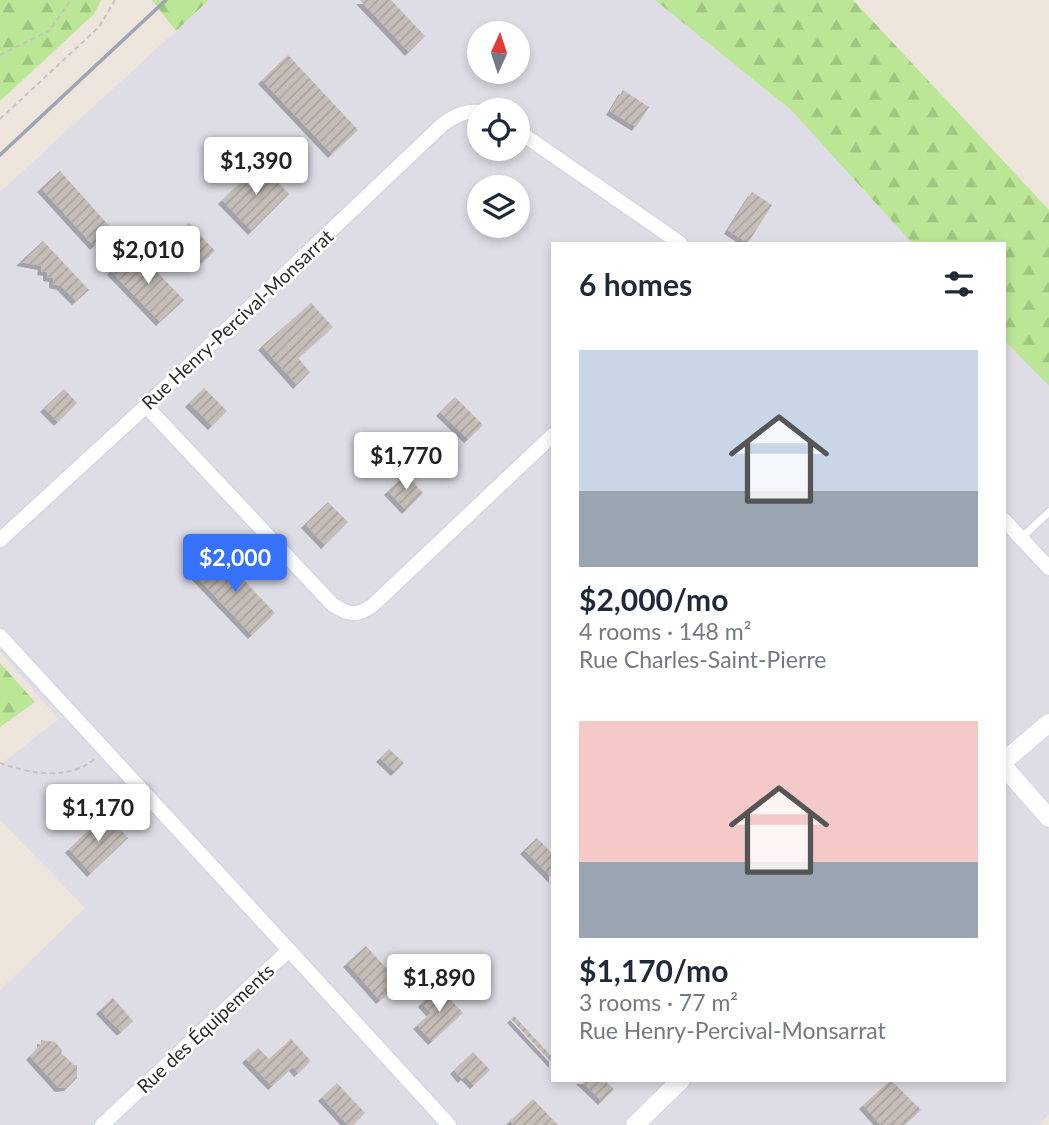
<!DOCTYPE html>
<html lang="en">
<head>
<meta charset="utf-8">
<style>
	:root { --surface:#fff; --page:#f6f6f7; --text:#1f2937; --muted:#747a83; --accent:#3772ff }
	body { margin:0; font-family:Lato,sans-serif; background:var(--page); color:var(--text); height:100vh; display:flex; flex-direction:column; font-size:26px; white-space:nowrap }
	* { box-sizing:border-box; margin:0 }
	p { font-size:23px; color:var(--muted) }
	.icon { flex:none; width:38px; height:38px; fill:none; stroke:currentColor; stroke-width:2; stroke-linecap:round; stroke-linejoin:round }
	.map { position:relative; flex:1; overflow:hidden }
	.sheet { position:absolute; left:551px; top:242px; width:455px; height:840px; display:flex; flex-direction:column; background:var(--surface); border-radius:0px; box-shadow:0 4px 10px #0003 }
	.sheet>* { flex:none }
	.needle { width:46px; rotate:3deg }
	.controls { position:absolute; left:467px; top:21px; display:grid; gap:14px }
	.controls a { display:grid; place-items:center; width:63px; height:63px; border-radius:50%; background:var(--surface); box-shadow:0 4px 10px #0003; font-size:35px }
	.price { position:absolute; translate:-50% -60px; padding:0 16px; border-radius:7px; background:#fff; color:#222; font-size:23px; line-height:46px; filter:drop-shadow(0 2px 4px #0008) }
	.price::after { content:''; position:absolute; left:50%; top:42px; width:21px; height:16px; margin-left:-10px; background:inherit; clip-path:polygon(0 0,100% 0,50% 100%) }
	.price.on { background:var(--accent); color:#fff }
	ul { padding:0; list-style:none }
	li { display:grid; align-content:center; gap:14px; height:371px; padding:0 28px }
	li span { display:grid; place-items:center; height:217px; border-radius:0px; color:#555 }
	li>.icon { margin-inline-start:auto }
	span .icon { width:126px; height:126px; fill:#fffc; stroke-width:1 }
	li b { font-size:30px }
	h2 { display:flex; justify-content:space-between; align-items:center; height:84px; padding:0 28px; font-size:30px }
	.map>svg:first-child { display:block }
</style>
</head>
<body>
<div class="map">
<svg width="1049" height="1125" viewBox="0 0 1049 1125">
	<defs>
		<pattern id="forest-firs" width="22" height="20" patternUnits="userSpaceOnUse" patternTransform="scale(1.75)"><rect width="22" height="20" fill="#bae696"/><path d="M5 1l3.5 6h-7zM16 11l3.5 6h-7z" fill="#a0c581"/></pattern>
		<pattern id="building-hatch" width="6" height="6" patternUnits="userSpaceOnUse" patternTransform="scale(1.75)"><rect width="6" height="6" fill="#c5beb8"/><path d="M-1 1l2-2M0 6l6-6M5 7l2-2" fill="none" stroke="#a9a39e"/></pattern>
		<filter id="shadow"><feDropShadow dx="-4" dy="4" stdDeviation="0" flood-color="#0004"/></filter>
	</defs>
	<rect width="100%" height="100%" fill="#ede4dc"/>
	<path fill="#dedde5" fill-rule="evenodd" d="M210,0H655L791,110L912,243H553V1080H1004L1005,341L1049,386V1114L1039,1125H0V990L85,908L0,820V765L59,719L0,652V192ZM480,33H518V72H480ZM480,110H518V149H480ZM480,187H518V226H480Z"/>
	<g fill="url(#forest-firs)">
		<path d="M0,0H101L94,14L0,101Z"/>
		<path d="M152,0H209L176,31Z"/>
		<path d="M655,0H853L1049,210V386L1005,341L1004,243H912L791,110Z"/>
		<path d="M0,663L35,702L0,727Z"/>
	</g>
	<g fill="url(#building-hatch)" filter="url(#shadow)">
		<path d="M360,0H391L425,36L409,52Z"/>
		<path d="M288,55L358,130L332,154L262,80Z"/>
		<path d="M623,90L649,107L636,127L610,111Z"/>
		<path d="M260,164L289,194L252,231L222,200Z"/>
		<path d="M60,171L112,229L94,246L41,188Z"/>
		<path d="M752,192L772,205L748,243L728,230Z"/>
		<path d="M189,223L215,251L198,266L172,239Z"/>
		<path d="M43,241L89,290L76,301L61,286L53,284V278L47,277V272L41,271L42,266L20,262Z"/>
		<path d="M135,249L184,300L160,322L111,271Z"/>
		<path d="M311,303L333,327L298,358L310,372L297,385L262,346Z"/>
		<path d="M204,388L227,411L212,426L189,403Z"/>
		<path d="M64,389L77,403L58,422L44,408Z"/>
		<path d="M455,397L483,425L468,439L440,412Z"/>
		<path d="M406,474L423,493L406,510L388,491Z"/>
		<path d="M328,502L348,522L325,545L305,524Z"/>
		<path d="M218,553L275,613L252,635L195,575Z"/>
		<path d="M389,749L404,763L395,772L380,758Z"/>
		<path d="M106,814L128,838L91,873L69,849Z"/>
		<path d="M537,838L553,854V879L524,850Z"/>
		<path d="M366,946L400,983L380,1000L347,963Z"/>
		<path d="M439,987L463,1013L432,1041L417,1025L431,1013L422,1003Z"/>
		<path d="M113,998L133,1021L121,1032L100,1010Z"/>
		<path d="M514,1016L553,1058V1064L511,1019Z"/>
		<path d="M291,1039L311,1061L298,1073L293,1067L272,1086L246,1059L258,1048L269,1059Z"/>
		<path d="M41,1040L55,1042L62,1050L61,1053L74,1065H77V1078L68,1087L59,1088L30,1056L41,1044Z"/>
		<path d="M473,1052L490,1070L474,1085L465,1076L462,1079L454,1070Z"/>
		<path d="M580,1080H604L614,1089L602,1101Z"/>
		<path d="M891,1080L921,1110L904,1125H881L863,1105Z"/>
		<path d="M337,1083L365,1113L353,1125H348L322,1097Z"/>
		<path d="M533,1099L558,1125H514L510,1121Z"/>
	</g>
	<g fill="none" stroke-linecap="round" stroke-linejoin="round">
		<defs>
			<path id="service" d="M1021,538L1049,512"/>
			<g id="minor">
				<path d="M518,131L680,243"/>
				<path d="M146,406L332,604C348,615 357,617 373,605L553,435"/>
				<path d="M1004,520L1049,568"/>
				<path d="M0,540L146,406L443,124C455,116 465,110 480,112"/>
				<path d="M0,636L289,950"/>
				<path d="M102,1125L289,950L449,1125"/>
			</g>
			<g id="tertiary">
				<path d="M1004,761L1049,723"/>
				<path d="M1004,767L1049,818"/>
				<path d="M635,1125L681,1080"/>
			</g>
		</defs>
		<use href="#service" stroke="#d1d7e4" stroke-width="10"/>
		<use href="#minor" stroke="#d1d7e4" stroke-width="17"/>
		<use href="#tertiary" stroke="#d1d7e4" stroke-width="20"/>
		<g stroke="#c3c3c3" stroke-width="2" stroke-dasharray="5 3.5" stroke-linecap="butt">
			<path d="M0,55L49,31L71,0"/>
			<path d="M0,119L99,27L115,0"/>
			<path d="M0,763C31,774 69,781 96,758"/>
		</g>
		<use href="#service" stroke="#fff" stroke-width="7"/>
		<use href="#minor" stroke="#fff" stroke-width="14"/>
		<use href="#tertiary" stroke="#fff" stroke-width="18"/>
		<path stroke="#9ea4b6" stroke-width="3.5" d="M0,155L166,0"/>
	</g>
	<g text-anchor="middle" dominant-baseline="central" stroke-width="5" stroke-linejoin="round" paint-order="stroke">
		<g font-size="19" fill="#2a2a2a" stroke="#fff">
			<text transform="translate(237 319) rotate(-43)">Rue Henry-Percival-Monsarrat</text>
			<text transform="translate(205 1028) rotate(-43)">Rue des Équipements</text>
		</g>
	</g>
</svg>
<div class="controls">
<a><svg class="needle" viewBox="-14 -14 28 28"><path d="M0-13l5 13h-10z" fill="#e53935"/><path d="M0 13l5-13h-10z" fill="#747a83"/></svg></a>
<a><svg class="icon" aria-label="locate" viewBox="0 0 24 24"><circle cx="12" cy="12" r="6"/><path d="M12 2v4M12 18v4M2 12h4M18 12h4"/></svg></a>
<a><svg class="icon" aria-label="layers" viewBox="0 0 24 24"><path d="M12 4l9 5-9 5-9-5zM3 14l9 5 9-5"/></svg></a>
</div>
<b class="price" style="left:256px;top:197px">$1,390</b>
<b class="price" style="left:148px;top:286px">$2,010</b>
<b class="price" style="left:406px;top:492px">$1,770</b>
<b class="price on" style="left:235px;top:594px">$2,000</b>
<b class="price" style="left:98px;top:844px">$1,170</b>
<b class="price" style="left:439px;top:1014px">$1,890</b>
<section class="sheet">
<h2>6 homes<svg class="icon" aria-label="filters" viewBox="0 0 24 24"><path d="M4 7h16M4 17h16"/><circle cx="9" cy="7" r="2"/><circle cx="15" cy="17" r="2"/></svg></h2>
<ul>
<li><span style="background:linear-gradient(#c9d6e8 65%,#9aa5b1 0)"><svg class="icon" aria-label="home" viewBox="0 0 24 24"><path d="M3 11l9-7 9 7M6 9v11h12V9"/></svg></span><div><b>$2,000/mo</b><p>4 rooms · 148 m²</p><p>Rue Charles-Saint-Pierre</p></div></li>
<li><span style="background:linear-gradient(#f6c9c9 65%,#9aa5b1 0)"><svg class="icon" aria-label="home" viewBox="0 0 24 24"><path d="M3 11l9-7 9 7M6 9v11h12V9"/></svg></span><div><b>$1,170/mo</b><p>3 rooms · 77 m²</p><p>Rue Henry-Percival-Monsarrat</p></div></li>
</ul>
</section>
</div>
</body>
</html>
